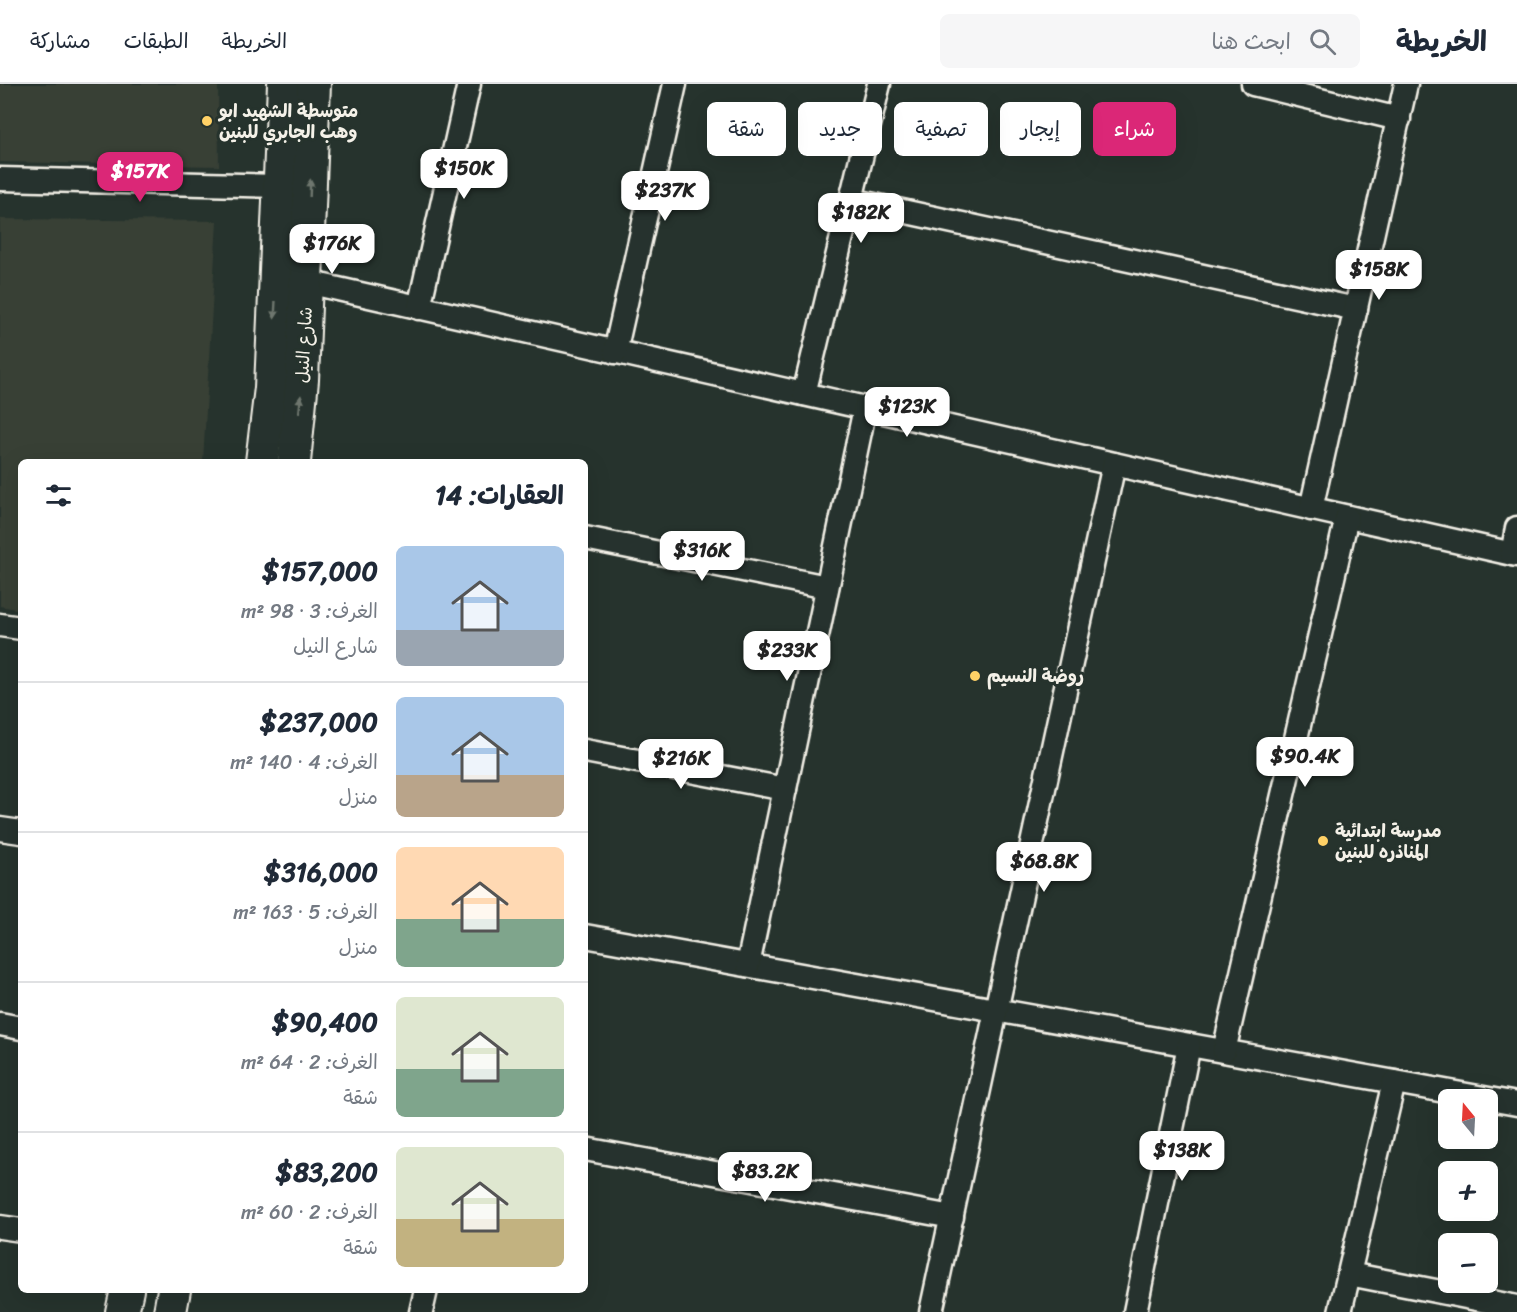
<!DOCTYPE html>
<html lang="ar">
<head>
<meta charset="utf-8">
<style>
	:root { --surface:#fff; --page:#f6f6f7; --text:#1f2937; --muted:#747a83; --line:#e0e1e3; --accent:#db2777 }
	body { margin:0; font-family:Sriracha,"Playpen Sans Arabic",sans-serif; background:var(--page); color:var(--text); direction:rtl; height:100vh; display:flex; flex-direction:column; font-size:22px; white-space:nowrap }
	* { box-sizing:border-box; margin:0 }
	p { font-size:20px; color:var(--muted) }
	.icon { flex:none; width:33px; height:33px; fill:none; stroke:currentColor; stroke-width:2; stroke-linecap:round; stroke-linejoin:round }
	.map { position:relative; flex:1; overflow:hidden; direction:ltr }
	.side { position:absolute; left:18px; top:375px; width:570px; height:834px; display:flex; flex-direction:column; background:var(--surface); border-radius:9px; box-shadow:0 6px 24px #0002; direction:rtl }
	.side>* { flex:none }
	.guide { position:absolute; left:606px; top:18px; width:570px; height:54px; direction:rtl; display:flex; gap:12px }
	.needle { width:39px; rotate:342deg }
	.fabs { position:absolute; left:1438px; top:1005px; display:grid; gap:12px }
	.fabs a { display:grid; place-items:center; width:60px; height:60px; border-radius:9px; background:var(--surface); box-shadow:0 6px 24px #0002; font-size:30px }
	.price { position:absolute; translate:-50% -51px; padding:0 14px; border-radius:12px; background:#fff; color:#222; font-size:20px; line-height:39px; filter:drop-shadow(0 2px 3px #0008) }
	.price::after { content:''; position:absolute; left:50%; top:36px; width:18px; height:14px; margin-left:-9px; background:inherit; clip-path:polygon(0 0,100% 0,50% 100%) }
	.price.selected { background:var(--accent); color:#fff }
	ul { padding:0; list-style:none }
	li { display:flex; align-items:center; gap:18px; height:150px; padding:0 24px }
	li+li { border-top:2px solid var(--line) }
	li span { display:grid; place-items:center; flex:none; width:168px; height:120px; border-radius:9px; color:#555 }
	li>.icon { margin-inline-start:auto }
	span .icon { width:72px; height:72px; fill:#fffc; stroke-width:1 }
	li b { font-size:26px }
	h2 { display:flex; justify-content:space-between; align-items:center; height:72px; padding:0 24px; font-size:26px }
	.chip { padding:0 21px; border-radius:9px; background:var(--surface); box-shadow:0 6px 24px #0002; font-size:21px; line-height:54px }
	.chip.selected { background:var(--accent); color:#fff }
	header { display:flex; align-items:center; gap:36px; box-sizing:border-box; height:84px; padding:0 30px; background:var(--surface); border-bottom:2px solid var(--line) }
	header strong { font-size:28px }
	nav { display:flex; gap:33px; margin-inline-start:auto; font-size:21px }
	.search { width:420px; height:54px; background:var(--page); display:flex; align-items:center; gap:15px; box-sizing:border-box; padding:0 21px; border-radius:9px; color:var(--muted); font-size:22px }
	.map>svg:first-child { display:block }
</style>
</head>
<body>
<header>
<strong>الخريطة</strong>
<div class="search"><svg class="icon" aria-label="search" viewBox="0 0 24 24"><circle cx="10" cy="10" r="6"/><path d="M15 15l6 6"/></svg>ابحث هنا</div>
<nav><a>الخريطة</a><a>الطبقات</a><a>مشاركة</a></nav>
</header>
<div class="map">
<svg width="1517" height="1228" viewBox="0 0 1517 1228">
	<rect width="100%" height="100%" fill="#26332d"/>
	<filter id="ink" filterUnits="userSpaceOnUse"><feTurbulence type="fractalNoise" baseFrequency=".0167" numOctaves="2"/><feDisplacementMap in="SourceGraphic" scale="12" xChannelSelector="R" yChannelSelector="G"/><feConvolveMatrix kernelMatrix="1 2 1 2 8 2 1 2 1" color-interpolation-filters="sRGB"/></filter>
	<g filter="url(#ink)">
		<g fill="#384036">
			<path d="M0,0H218L219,82L0,78Z"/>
			<path d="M0,135L217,137L203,378H21V526L0,522Z"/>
		</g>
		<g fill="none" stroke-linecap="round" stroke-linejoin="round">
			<defs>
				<g id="minor">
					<path d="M1253,0L1399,35"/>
					<path d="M0,95L280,102"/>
					<path d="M851,116L1356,225"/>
					<path d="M307,198L1517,471"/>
					<path d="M419,224L469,0"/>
					<path d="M615,268L675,0"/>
					<path d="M804,310L879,0"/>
					<path d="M1311,425L1406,0"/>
					<path d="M585,454L827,503"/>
					<path d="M1512,470L1517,444"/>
					<path d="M0,541L21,544"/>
					<path d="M585,667L785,705"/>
					<path d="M0,745L21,748"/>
					<path d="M585,852L1517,1020"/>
					<path d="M748,881L865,324"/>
					<path d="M0,940L21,944"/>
					<path d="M1224,967L1347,433"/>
					<path d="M585,1065L952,1133"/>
					<path d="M0,1143L21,1146"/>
					<path d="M1349,1190L1517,1223"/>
					<path d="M421,1228L426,1206"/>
					<path d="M931,1228L1114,380"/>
					<path d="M1135,1228L1189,961"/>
					<path d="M1340,1228L1394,998"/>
				</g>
				<g id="secondary">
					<path d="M262,378L271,304L284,0"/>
					<path d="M294,378L302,296L314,0"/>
					<path d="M122,1228L127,1206"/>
					<path d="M170,1228L174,1206"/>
				</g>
			</defs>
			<use href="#minor" stroke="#f4f1e8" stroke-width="27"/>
			<use href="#secondary" stroke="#f4f1e8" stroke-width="36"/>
			<use href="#minor" stroke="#26332d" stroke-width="22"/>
			<use href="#secondary" stroke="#26332d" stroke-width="32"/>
		</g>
		<defs><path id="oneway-solid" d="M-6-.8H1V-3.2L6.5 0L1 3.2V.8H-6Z" transform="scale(1.5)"/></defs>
		<g fill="#6e766e">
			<use href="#oneway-solid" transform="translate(310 104) rotate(-88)"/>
			<use href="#oneway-solid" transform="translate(275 226) rotate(93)"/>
			<use href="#oneway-solid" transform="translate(300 320) rotate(-84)"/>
		</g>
	</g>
	<g fill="#ffd166" stroke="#26332d" stroke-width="2">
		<circle cx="207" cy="37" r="6"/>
		<circle cx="975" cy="592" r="6"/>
		<circle cx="1323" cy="757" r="6"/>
	</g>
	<g text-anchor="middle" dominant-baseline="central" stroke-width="6" stroke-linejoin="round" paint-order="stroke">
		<g font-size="18" font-weight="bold" fill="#f4f1e8" stroke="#26332d" text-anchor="start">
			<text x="219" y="27">متوسطة الشهيد ابو<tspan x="219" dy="21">وهب الجابري للبنين</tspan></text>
			<text x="987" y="592">روضة النسيم</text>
			<text x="1335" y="747">مدرسة ابتدائية<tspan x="1335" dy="21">المناذره للبنين</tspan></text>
		</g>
		<g font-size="18" fill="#f4f1e8" stroke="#26332d">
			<text transform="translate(304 261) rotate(-87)">شارع النيل</text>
		</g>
	</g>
</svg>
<div class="fabs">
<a><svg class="needle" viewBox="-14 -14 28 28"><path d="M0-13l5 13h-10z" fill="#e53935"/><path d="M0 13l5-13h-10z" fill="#747a83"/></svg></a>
<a>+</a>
<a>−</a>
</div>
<b class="price" style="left:464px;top:116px">$150K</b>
<b class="price selected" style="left:140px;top:119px">$157K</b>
<b class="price" style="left:665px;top:138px">$237K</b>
<b class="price" style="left:861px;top:160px">$182K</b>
<b class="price" style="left:332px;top:191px">$176K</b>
<b class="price" style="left:1379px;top:217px">$158K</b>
<b class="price" style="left:907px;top:354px">$123K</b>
<b class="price" style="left:702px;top:498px">$316K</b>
<b class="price" style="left:787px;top:598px">$233K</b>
<b class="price" style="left:1305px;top:704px">$90.4K</b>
<b class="price" style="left:681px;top:706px">$216K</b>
<b class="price" style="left:1044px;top:809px">$68.8K</b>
<b class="price" style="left:1182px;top:1098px">$138K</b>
<b class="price" style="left:765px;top:1119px">$83.2K</b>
<div class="guide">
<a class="chip selected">شراء</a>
<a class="chip">إيجار</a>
<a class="chip">تصفية</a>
<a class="chip">جديد</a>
<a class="chip">شقة</a>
</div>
<section class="side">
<h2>العقارات: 14<svg class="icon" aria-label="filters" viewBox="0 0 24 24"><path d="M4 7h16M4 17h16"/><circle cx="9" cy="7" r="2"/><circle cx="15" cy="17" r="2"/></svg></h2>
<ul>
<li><span style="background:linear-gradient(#a9c7e8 70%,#9aa5b1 0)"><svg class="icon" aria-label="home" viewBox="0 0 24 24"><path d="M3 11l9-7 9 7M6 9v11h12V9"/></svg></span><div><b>$157,000</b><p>الغرف: 3 · 98 m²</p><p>شارع النيل</p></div></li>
<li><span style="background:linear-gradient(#a9c7e8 65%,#b9a48a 0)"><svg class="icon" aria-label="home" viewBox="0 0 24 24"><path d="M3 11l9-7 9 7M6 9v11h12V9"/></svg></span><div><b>$237,000</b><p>الغرف: 4 · 140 m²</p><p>منزل</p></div></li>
<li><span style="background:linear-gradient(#ffd9b3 60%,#7fa58c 0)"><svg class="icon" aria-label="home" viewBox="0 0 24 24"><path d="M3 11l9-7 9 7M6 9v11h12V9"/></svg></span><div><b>$316,000</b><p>الغرف: 5 · 163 m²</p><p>منزل</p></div></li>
<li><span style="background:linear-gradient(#dfe7d0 60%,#7fa58c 0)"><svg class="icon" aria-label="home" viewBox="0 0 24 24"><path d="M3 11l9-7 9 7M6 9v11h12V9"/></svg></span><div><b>$90,400</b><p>الغرف: 2 · 64 m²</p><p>شقة</p></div></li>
<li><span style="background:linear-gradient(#dfe7d0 60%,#c2b280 0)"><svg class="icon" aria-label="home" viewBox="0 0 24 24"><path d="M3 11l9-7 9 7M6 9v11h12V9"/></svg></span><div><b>$83,200</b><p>الغرف: 2 · 60 m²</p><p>شقة</p></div></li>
</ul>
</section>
</div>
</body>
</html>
